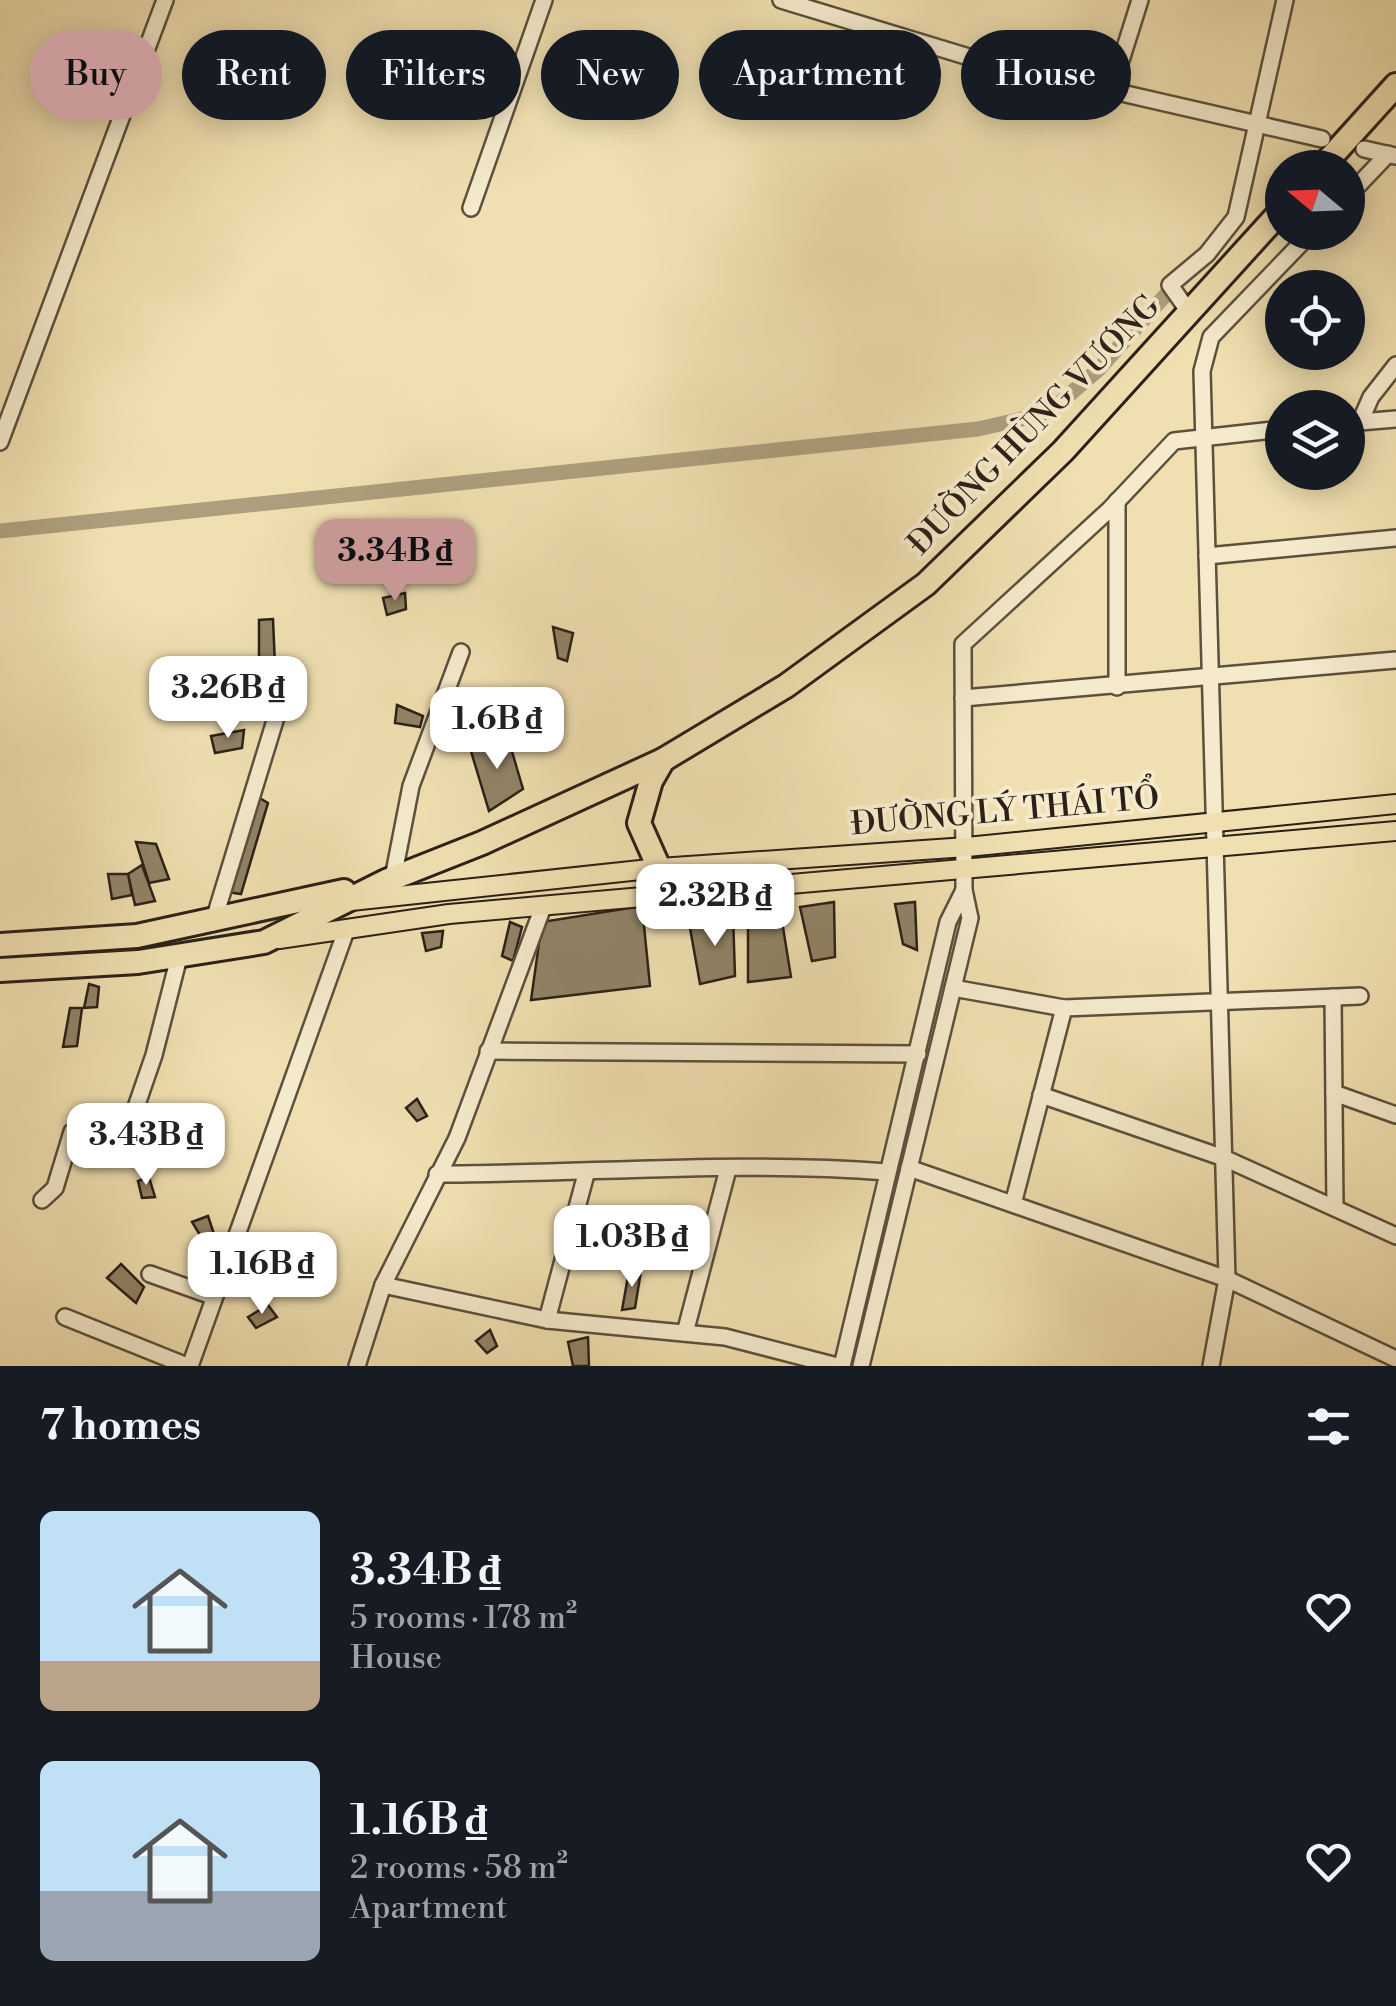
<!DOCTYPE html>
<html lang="en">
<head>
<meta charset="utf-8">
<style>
	:root { --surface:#171b24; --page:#242831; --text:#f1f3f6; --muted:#9ea1a6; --accent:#c59692 }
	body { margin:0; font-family:"Libre Bodoni",serif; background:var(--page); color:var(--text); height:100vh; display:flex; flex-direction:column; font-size:38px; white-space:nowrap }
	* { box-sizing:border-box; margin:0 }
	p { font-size:32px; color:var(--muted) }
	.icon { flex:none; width:55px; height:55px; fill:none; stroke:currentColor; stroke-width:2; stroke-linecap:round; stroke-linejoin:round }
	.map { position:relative; height:1366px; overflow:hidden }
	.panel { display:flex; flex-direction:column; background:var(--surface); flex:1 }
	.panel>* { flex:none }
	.guide { position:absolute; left:30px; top:30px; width:1338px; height:90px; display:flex; gap:20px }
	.needle { width:65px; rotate:289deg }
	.buttons { position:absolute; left:1265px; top:150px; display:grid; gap:20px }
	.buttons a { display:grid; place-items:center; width:100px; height:100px; border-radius:50%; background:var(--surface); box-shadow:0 5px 25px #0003; font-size:50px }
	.price { position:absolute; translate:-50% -85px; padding:0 22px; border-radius:20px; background:#fff; color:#222; font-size:32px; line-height:65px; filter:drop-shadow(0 2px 5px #0008) }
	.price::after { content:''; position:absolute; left:50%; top:60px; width:30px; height:22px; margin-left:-15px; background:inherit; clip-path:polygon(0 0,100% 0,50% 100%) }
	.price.on { background:var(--accent); color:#111 }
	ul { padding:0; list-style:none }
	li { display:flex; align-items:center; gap:30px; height:250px; padding:0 40px }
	li span { display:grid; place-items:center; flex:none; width:280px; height:200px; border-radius:15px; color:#555 }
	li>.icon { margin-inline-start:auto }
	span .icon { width:120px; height:120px; fill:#fffc; stroke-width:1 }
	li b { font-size:42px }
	h2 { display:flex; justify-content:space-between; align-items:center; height:120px; padding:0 40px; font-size:42px }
	.chip { padding:0 35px; border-radius:45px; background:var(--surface); box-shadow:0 5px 25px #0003; font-size:35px; line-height:90px }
	.chip.on { background:var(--accent); color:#111 }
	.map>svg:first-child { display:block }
</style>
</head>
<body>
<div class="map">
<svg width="1396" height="1366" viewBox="0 0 1396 1366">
	<rect width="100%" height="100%" fill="#f0e0b1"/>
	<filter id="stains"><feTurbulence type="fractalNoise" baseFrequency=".002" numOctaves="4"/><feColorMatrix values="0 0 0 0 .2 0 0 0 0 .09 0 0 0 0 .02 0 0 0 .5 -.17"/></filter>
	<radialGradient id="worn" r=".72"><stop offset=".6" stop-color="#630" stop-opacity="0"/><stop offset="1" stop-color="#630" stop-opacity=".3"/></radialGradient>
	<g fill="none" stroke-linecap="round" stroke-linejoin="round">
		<path stroke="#ad9f7d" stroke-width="15" d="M0,531L978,429L1048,413L1099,369L1180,279"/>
	</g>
	<g fill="#918467" stroke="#2b2017" stroke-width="2.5">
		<path d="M405,593L406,609L387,615L383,598Z"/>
		<path d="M273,619L275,666L259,667V620Z"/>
		<path d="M553,627L573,633L567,661L558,658Z"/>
		<path d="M397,705L423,716L420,727L395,723Z"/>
		<path d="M244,730L242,748L215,753L211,736Z"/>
		<path d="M508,738L523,789L489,811L470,748Z"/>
		<path d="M258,797L268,803L241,894L227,892Z"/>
		<path d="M136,842L156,844L169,879L149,883Z"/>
		<path d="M142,865L155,901L135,905L128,874Z"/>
		<path d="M108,874H128L132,895L112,899Z"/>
		<path d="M834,902L835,957L812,961L800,907Z"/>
		<path d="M915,902L917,950L903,944L895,904Z"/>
		<path d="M642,906L650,986L531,1000L542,922Z"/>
		<path d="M733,914L735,976L700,984L690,928Z"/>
		<path d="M781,915L791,977L748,982V920Z"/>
		<path d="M510,922L522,927L513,961L502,956Z"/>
		<path d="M443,931L441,947L426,951L422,933Z"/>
		<path d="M89,984L99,987L97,1007L84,1008Z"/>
		<path d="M70,1008H82L77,1046L63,1047Z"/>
		<path d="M417,1099L427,1116L417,1121L406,1108Z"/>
		<path d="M149,1177L155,1197L142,1198L138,1181Z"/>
		<path d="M208,1216L214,1234L203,1240L192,1222Z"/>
		<path d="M121,1264L144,1287L136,1303L107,1278Z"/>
		<path d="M629,1271H641L635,1308L622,1310Z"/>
		<path d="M268,1305L277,1317L256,1328L248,1317Z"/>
		<path d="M490,1330L497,1346L487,1353L476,1341Z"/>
		<path d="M588,1337L589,1366H573L568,1342Z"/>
	</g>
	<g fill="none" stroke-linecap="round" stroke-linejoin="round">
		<defs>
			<g id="minor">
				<path d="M781,0L982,61L1322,139"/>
				<path d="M1112,89L1140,0"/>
				<path d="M1364,149L1395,156"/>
				<path d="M1348,196L1388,154"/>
				<path d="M471,208L544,0"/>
				<path d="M1189,312L1170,285L1207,254L1236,217L1285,0"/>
				<path d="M1360,422L1371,397L1396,365"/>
				<path d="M1348,423L1396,419"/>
				<path d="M0,442L165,0"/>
				<path d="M1207,556L1396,538"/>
				<path d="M1117,687V501"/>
				<path d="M963,698L1396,660"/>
				<path d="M393,878L411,786L461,652"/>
				<path d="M213,923L288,678"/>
				<path d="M953,988L1064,1008L1360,996"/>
				<path d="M1333,997L1335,1208"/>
				<path d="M488,1051L918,1054"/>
				<path d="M1334,1093L1396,1115"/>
				<path d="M1041,1095L1224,1158L1396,1236"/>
				<path d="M909,1168L1227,1279L1396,1359"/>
				<path d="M437,1174C587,1174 738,1160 887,1172"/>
				<path d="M42,1200L55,1188L72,1132L115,1142L125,1139L154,1055L179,957"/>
				<path d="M1013,1204L1064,1008"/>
				<path d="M150,1274L212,1296"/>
				<path d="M383,1285L547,1320L725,1337L837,1366"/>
				<path d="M65,1317L187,1366"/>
				<path d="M547,1320L586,1174"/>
				<path d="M685,1333L728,1169"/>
				<path d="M190,1366L347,928"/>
				<path d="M357,1366L383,1285L457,1138L543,907"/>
				<path d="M842,1366L948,922L964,890"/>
				<path d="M861,1366L970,918L964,890L963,644L1110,509L1174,441L1282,429"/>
				<path d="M1211,1366L1227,1279L1202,371L1211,337L1312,232"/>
			</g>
			<g id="major">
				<path d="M351,901L659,868L967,847L1396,804"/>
				<path d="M279,939L449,914L1396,831"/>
			</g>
			<g id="highway">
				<path d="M1321,168L1396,85"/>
				<path d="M659,868L639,823L651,781L663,760"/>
				<path d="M0,945L137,936L344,891"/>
				<path d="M0,970L138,962L264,942L386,881L482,843L663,760L786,686L926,584L1063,451L1282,210"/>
			</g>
		</defs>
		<use href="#minor" stroke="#5c503e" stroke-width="20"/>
		<use href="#major" stroke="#2b2017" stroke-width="22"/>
		<use href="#highway" stroke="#2b2017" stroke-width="28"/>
		<use href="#minor" stroke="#f5ebcc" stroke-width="15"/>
		<use href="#major" stroke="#f0e0b1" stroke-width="18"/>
		<use href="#highway" stroke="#f0e0b1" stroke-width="22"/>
	</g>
	<g text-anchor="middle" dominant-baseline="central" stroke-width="8" stroke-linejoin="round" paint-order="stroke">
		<g font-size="32" fill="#2b2017" stroke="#f5ebcc">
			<text transform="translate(1034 425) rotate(-46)">ĐƯỜNG HÙNG VƯƠNG</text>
			<text transform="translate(1005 811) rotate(-5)">ĐƯỜNG LÝ THÁI TỔ</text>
		</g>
	</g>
	<rect width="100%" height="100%" filter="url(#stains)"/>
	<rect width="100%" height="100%" fill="url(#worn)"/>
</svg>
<div class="buttons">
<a><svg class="needle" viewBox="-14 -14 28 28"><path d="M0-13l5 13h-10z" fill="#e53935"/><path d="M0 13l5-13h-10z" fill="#9ea1a6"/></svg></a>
<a><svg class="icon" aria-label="locate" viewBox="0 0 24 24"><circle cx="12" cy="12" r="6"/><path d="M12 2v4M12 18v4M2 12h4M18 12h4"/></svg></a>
<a><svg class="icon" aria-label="layers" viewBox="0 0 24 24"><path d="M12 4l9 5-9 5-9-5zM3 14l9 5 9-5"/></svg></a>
</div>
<b class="price on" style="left:395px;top:604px">3.34B ₫</b>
<b class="price" style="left:228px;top:741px">3.26B ₫</b>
<b class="price" style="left:497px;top:772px">1.6B ₫</b>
<b class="price" style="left:715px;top:949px">2.32B ₫</b>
<b class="price" style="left:146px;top:1188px">3.43B ₫</b>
<b class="price" style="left:632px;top:1290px">1.03B ₫</b>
<b class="price" style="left:262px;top:1317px">1.16B ₫</b>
<div class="guide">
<a class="chip on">Buy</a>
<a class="chip">Rent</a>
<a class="chip">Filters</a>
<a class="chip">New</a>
<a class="chip">Apartment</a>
<a class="chip">House</a>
</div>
</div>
<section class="panel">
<h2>7 homes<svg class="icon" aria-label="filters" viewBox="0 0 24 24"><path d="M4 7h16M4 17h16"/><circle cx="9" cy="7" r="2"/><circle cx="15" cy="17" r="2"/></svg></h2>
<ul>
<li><span style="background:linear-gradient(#bfe0f5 75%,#b9a48a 0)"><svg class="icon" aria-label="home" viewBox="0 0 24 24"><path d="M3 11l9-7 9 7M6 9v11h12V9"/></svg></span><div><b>3.34B ₫</b><p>5 rooms · 178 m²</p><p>House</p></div><svg class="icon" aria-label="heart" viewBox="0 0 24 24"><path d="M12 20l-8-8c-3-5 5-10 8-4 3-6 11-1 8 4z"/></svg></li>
<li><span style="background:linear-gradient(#bfe0f5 65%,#9aa5b1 0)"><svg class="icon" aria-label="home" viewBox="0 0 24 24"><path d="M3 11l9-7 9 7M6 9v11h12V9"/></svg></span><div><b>1.16B ₫</b><p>2 rooms · 58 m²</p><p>Apartment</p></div><svg class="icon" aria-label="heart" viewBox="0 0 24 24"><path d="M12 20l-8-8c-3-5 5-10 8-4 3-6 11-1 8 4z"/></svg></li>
</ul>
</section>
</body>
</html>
